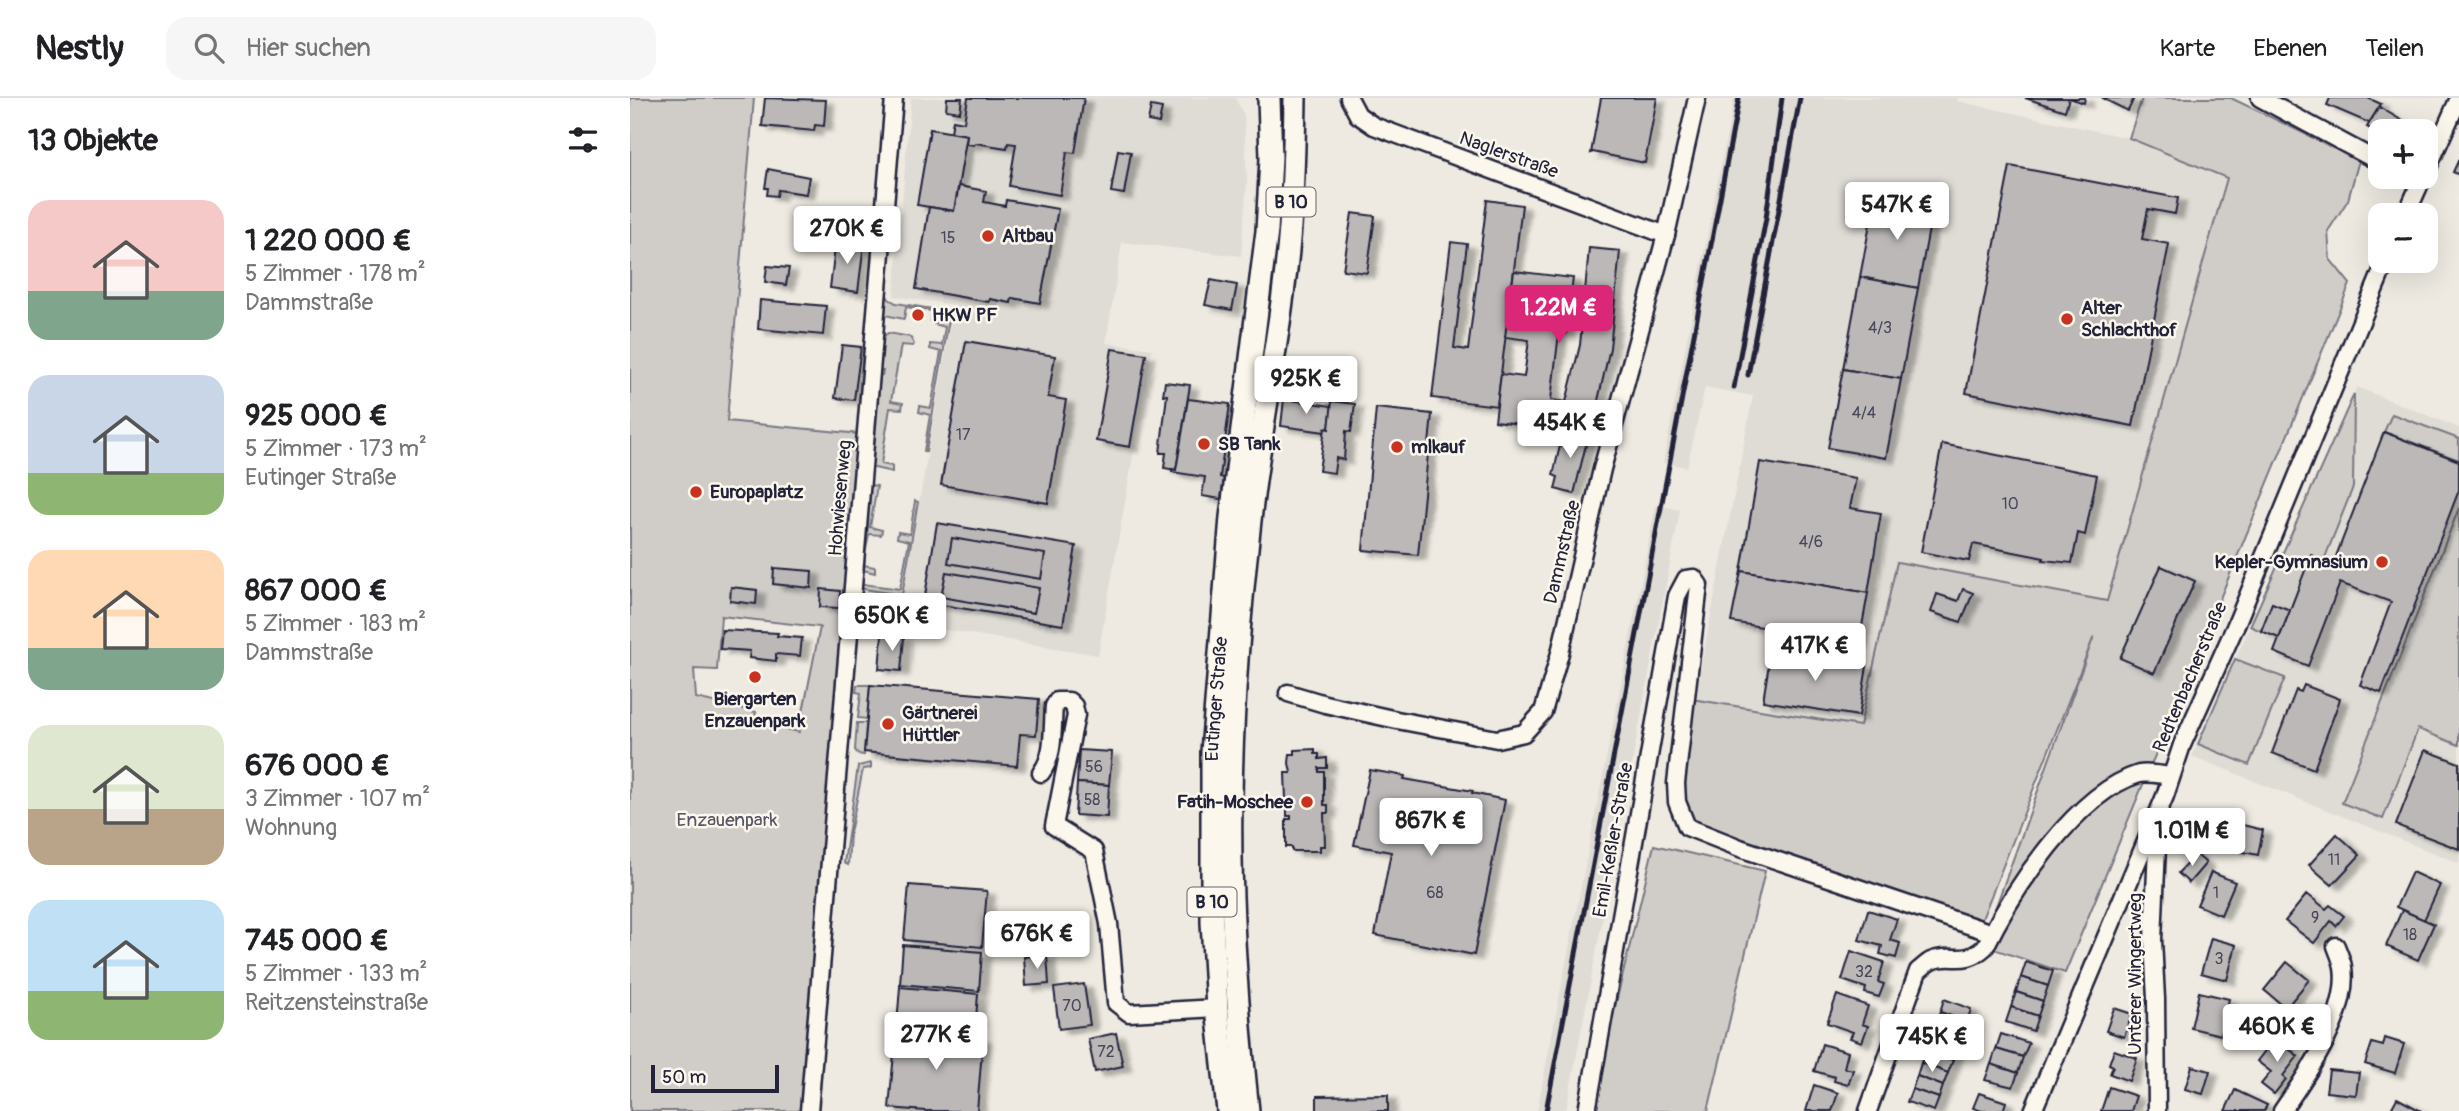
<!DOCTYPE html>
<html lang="de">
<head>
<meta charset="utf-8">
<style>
	:root { --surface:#fff; --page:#f6f6f6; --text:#202124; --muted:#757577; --line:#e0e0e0; --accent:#db2777 }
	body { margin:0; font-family:Pangolin,sans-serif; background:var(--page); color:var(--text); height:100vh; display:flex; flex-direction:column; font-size:26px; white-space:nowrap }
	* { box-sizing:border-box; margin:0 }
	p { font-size:23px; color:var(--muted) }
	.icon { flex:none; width:38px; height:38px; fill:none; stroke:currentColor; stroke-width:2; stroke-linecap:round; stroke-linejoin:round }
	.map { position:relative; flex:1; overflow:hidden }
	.sheet { display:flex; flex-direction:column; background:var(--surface); width:630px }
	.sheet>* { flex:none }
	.tools { position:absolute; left:1738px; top:21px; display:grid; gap:14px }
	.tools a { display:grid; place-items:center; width:70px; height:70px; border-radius:14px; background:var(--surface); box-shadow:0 7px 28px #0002; font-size:35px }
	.scale { position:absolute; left:21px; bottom:18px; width:128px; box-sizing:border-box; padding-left:7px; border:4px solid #22223b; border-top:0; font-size:19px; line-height:24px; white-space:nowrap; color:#22223b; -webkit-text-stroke:5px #fbf7ec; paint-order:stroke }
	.price { position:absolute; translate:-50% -60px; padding:0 16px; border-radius:7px; background:#fff; color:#222; font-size:23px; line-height:46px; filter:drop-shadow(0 2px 4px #0008) }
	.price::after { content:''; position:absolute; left:50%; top:42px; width:21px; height:16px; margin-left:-10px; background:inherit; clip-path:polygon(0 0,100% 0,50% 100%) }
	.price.current { background:var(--accent); color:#fff }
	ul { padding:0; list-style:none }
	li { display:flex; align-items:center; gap:21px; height:175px; padding:0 28px }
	li span { display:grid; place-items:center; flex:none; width:196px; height:140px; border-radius:21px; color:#555 }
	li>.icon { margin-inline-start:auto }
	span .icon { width:84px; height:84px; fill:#fffc; stroke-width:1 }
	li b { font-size:30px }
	h2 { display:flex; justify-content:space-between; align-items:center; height:84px; padding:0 28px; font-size:30px }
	header { display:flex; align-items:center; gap:42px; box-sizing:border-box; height:98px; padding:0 35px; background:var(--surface); border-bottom:2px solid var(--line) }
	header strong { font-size:33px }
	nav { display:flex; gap:38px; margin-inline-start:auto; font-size:24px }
	.search { width:490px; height:63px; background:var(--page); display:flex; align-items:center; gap:18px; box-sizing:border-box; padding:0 24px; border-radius:21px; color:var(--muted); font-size:26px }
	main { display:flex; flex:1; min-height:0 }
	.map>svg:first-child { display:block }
</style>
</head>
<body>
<header>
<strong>Nestly</strong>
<div class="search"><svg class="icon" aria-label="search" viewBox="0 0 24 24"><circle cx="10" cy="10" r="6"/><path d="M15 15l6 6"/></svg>Hier suchen</div>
<nav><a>Karte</a><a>Ebenen</a><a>Teilen</a></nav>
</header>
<main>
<section class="sheet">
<h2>13 Objekte<svg class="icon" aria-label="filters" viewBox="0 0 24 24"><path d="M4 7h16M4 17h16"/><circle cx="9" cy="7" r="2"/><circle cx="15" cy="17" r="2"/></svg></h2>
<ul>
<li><span style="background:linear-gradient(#f6c9c9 65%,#7fa58c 0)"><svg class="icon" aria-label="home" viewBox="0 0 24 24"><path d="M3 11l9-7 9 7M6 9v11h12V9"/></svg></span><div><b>1 220 000 €</b><p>5 Zimmer · 178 m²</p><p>Dammstraße</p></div></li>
<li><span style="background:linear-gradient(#c9d6e8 70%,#8fb573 0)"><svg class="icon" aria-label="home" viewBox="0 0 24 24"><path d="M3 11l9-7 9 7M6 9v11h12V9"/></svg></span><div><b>925 000 €</b><p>5 Zimmer · 173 m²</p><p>Eutinger Straße</p></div></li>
<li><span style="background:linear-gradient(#ffd9b3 70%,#7fa58c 0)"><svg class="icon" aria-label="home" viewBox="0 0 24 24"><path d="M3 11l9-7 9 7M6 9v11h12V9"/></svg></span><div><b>867 000 €</b><p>5 Zimmer · 183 m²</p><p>Dammstraße</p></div></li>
<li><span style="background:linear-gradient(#dfe7d0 60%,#b9a48a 0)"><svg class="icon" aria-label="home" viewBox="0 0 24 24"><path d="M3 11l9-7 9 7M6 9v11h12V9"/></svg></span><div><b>676 000 €</b><p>3 Zimmer · 107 m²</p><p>Wohnung</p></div></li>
<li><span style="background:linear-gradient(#bfe0f5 65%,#8fb573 0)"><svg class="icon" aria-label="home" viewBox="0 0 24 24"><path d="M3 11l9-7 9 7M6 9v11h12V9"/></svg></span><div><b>745 000 €</b><p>5 Zimmer · 133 m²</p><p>Reitzensteinstraße</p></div></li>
</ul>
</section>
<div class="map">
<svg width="1829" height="1013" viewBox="0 0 1829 1013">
	<defs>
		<filter id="shadow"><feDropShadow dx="8" dy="4.5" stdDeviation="2" flood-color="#0004"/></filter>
	</defs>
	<rect width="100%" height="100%" fill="#eeeae2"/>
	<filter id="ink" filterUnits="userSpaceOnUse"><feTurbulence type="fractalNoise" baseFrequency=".0143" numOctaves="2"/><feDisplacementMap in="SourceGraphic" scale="14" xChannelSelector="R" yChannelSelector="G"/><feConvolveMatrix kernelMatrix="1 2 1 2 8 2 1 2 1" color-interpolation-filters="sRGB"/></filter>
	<g filter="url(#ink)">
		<g fill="#dfdbd5">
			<path d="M281,0H605L614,17L617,83L611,158L492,144L476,245L522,251L468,557L268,524L324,207L264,198Z"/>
			<path d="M1104,0H1328L1327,3L1499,40L1597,80L1477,503L1267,464L1230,628L1065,601L1123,298L1075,289L1057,369L1033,365Z"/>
			<path d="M1727,289L1829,330V765L1562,658Z"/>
			<path d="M1026,407L1050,412L936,1013H907Z"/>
		</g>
		<g fill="#d0cdc9" stroke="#797882" stroke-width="2" fill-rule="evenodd">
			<path d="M0,0H124L97,323L230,336L172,1013H0ZM91,518L190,529L169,634L124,624L126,614L66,600L64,571L87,572Z"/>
			<path d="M1512,0H1601L1729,62L1718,102L1698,133L1700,161L1720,186L1435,875L1352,847L1464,538L1350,826L1057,729L1046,685L1055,600L1230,628L1267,464L1477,503L1597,80L1499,40Z"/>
			<path d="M255,194L259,201L266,205L321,214L320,218L310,216L301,222L302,213L276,209L274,221L255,217Z"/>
			<path d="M311,220L319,222L296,354L294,353L300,317L289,314L290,308L301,310L311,254L300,251V246L312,247L315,229L304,226Z"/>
			<path d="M258,235L280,239L284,246L283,248L271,247L261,303L273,305L272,311L260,310L251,366L262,368V374L240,369L242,334L245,331L250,277H252L253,273H250L253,239Z"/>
			<path d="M1724,296L1723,389L1694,462L1681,458L1660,512L1642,505L1631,533L1620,528Z"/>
			<path d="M1762,316L1829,341V362L1754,334Z"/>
			<path d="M241,387L247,388L240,429L252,432L251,437L239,436L233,467L245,469V475L233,472L230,469L238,388Z"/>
			<path d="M285,403L288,404L272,497L228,490L233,486L270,491L279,443L267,440L268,434L280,436Z"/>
			<path d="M1829,410V647L1788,631L1753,721L1712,705Z"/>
			<path d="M1605,561L1655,580L1619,667L1568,646Z"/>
			<path d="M227,587H240L237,621L228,620L231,595L226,594Z"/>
			<path d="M227,625H236L234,657L228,656L225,652Z"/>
			<path d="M241,665V670L233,671L220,735L218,767L214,765L228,668Z"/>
			<path d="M1024,747L1135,773L1078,1013H960Z"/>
		</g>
		<g fill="#bcb8b8" stroke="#22223b" stroke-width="2" filter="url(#shadow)">
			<path d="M135,0L196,2L194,28L185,27L184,33L132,28Z"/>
			<path d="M317,0H332L330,14L316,12Z"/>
			<path d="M338,0H454L445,55L437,54L430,97L379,88L386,46L378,45L377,50L345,45L344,47L336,46L337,37L321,34L323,22L334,24Z"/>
			<path d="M971,0H1027L1015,65L963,54L961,55Z"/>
			<path d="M1395,0H1439L1435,13Z"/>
			<path d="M1439,0H1455L1454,5Z"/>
			<path d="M1472,0H1504L1498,13Z"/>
			<path d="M1700,0H1738L1751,6L1739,25L1697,7Z"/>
			<path d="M521,8L532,10L529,25L518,23Z"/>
			<path d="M1749,9L1788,32L1787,33H1750V36L1737,29Z"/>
			<path d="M300,31L337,37L324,113L287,107Z"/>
			<path d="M488,52L501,54L494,96L481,94Z"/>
			<path d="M1829,61V77L1823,74Z"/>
			<path d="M1380,68L1548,100L1545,116L1518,111L1512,141L1539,146L1503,328L1336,295Z"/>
			<path d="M138,71L179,79L176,96L148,92L147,98L137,97L138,90H135Z"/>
			<path d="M329,88L356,93L354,104L375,108L376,102L428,111L410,205L382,200L381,205L360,201L359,204L286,191L299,109L324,113Z"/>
			<path d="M1245,99L1303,109L1288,190L1230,179Z"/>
			<path d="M857,102L892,107L867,308L802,300L821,144L837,146L824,250L838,252Z"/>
			<path d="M722,115L745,118L737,175L713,172Z"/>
			<path d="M206,142L234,145L228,194L200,190Z"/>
			<path d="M959,150L990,153L980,250L967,307L963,306L959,334L865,323L871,276L894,279L899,242L875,239L884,173L943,180L936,236L929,235L921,302L936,304L950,247Z"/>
			<path d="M137,168L159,170L156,187L135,184Z"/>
			<path d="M1230,179L1288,190L1271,281L1213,271Z"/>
			<path d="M581,182L607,187L602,212L575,207Z"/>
			<path d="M130,202L196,208L193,237L128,231Z"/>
			<path d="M336,243L425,258L418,299L436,302L418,405L311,387Z"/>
			<path d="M212,247L231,249L224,302L205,300Z"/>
			<path d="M482,251L516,256L500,349L466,343Z"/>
			<path d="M1213,271L1271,281L1256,360L1198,350Z"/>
			<path d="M535,284L560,287L546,372L534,370L536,355H530L537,297H533Z"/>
			<path d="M558,301L600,306L590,379L594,380L591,401L572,398L575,379L542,374V371L546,372Z"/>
			<path d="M654,301L702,308L699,331L695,330V334L651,328Z"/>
			<path d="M702,303L725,306L721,334L716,333L714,362L706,360L704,375L689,373L695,330L699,331Z"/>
			<path d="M746,310L802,316L788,457L733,452Z"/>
			<path d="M934,331L959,334L944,396L925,391L928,379L923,377Z"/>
			<path d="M1754,334L1829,363V392L1751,595L1730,587L1761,504L1710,485L1678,568L1644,554L1681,457L1703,466Z"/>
			<path d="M1312,346L1467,377L1455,437L1448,435L1442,465L1413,462L1414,460L1343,446L1339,463L1291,454Z"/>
			<path d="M1130,364L1226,380L1220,410L1251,415L1238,495L1111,473Z"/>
			<path d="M307,425L446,448L433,527L294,504Z"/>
			<path d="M322,440L415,456L411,481L318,465Z"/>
			<path d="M1531,468L1565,483L1524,575L1490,560Z"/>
			<path d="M144,470L182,473L181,490L143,486Z"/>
			<path d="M1111,473L1238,495L1229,545L1101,524Z"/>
			<path d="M316,474L409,490L404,515L311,499Z"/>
			<path d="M101,489L127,492L126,506L100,503Z"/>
			<path d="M191,491L210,493L209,510L190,509Z"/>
			<path d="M1333,491L1343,495L1331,524L1301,514L1307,496L1328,503Z"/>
			<path d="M1642,505L1660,512L1649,540L1631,533Z"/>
			<path d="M92,532L148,535L147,538L172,540L170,558L146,556V563L119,560L120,553L90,551Z"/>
			<path d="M252,537L274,539L271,573L249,571Z"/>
			<path d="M1141,553L1174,558L1175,553L1186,555L1185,560L1237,568L1229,618L1133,603Z"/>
			<path d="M240,587L409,601L406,637L390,636L387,668L234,654Z"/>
			<path d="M1674,587L1710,601L1684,671L1642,655L1666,592L1671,594Z"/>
			<path d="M685,651V656H689V661L697,660V670H689V674H694V707H698V715H694L695,748H690V753H662V749H656V721H661V718H657V705H660V702H656L655,675H661L659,665L660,656H665V652Z"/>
			<path d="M449,652L482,654L479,687L447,685Z"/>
			<path d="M1795,652L1829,665V751L1766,727Z"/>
			<path d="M740,672L775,678L774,681L843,693L842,695L875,702L844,857L745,837L761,754L724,747Z"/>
			<path d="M447,685L479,687L477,719L445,717Z"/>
			<path d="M1609,726L1633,732L1628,757L1604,752Z"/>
			<path d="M1707,736L1730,757L1702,787L1679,767Z"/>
			<path d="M1566,756L1576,765L1559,785L1548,775Z"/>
			<path d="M1581,774L1605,784L1591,817L1567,807Z"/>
			<path d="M1782,774L1810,787L1794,822L1766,809Z"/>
			<path d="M279,787L357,793L352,849L274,842Z"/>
			<path d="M1677,796L1696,811L1700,807L1714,818L1706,828L1701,823L1684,845L1655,823Z"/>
			<path d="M1238,812L1267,821L1260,842L1270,845L1266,860L1250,856L1252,848L1229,842Z"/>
			<path d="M1772,812L1804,826L1788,862L1756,848Z"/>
			<path d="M1581,840L1606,847L1597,882L1571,875Z"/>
			<path d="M273,847L352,854L349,893L270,886Z"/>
			<path d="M1221,853L1254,864L1248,884L1254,886L1249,899L1235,895L1236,890L1212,882Z"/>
			<path d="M417,857L419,886L396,888L394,859Z"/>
			<path d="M1396,864L1423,873L1418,888L1391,879Z"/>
			<path d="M1657,864L1679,882L1656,910L1634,892Z"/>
			<path d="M1391,879L1418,888L1413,903L1386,894Z"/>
			<path d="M454,886L460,927L429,931L424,890Z"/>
			<path d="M270,889L348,896L345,933L267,926Z"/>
			<path d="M1386,894L1413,903L1408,918L1381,909Z"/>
			<path d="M1569,894L1599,901L1591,937L1561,930Z"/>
			<path d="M1207,897L1238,908L1232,926L1238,928L1232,944L1220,940L1223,934L1197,925Z"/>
			<path d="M1314,901L1341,911L1337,924L1310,914Z"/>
			<path d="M1381,909L1408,918L1403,933L1376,924Z"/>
			<path d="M1484,910L1502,916L1494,939L1476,933Z"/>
			<path d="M1310,914L1337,924L1332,936L1305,927Z"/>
			<path d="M1305,927L1332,936L1327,949L1301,940Z"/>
			<path d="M266,933L353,940L347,1013H296L259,1010Z"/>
			<path d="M486,935L493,968L465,974L458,941Z"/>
			<path d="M1371,936L1399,945L1393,959L1366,951Z"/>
			<path d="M1301,940L1327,949L1323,962L1296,953Z"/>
			<path d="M1645,940L1668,958L1653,978L1656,981L1644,996L1631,986L1641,974L1627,963Z"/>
			<path d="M1755,940L1774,946L1765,975L1735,966L1742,945L1753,948Z"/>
			<path d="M1192,946L1218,954L1214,970L1223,972L1218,987L1204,983L1205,979L1184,973Z"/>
			<path d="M1366,951L1393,959L1388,975L1361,966Z"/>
			<path d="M1484,952L1507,960L1499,983L1480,976L1483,968L1479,966Z"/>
			<path d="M1296,953L1323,962L1318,975L1291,965Z"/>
			<path d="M1291,965L1318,975L1313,988L1287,978Z"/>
			<path d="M1361,966L1388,975L1383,989L1355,982Z"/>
			<path d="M1562,968L1580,973L1573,996L1555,991Z"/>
			<path d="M1699,972L1729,975L1726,997L1696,994Z"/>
			<path d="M1287,978L1313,988L1309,1000L1282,991Z"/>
			<path d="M1184,987L1208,995L1202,1013H1176Z"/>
			<path d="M1479,989L1506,998L1501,1013H1471Z"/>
			<path d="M1282,991L1309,1000L1304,1013L1277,1004Z"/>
			<path d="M1605,992L1637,1007L1634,1013H1595Z"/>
			<path d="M1349,995L1376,1004L1373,1013H1352L1343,1010Z"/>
			<path d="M758,997V1013H687V998Z"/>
			<path d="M1767,1000L1791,1013H1760Z"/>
		</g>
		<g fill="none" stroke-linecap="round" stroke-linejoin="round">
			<defs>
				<g id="minor">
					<path d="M719,0L728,17L744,28L1036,137"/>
					<path d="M1630,0L1740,59"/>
					<path d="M1796,74L1829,0"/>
					<path d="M1776,117L1793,79"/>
					<path d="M658,595L695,606L767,622L867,641L894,635L913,614L930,555L972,371L1036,137L1067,0"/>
					<path d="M411,675C425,657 422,630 424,608L427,603H439L444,608L446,617L424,728L464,753L479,826L486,905L499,915L587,910"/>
					<path d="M179,1013L264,0"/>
					<path d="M957,1013L1047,498L1056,481L1064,480L1069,487L1046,685L1047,704L1057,729L1110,750L1362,835"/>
					<path d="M1238,1013L1288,873C1292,870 1297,865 1301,863C1323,854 1333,869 1355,849C1383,792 1446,695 1509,676C1518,674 1531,677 1541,678"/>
					<path d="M1403,1013L1535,698L1552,647L1605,529L1756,163"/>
					<path d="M1527,1013L1526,901L1523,842L1528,725"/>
					<path d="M1652,1013C1677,977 1720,915 1713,869C1712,862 1708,854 1706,848"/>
				</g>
				<g id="major">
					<path id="s1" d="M598,1013L587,910L582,824V654L601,419L637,133L641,60L639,0"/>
					<path d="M618,1013C607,909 599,805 601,701C602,611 609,521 619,432C627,353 643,274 653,196C662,131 664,65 665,0"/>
				</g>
			</defs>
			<use href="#minor" stroke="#22223b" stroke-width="21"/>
			<use href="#major" stroke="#22223b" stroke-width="26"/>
			<use href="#minor" stroke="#fbf7ec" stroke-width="16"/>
			<use href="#major" stroke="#fbf7ec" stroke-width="21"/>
			<g stroke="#22223b" stroke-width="5">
				<path d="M1118,277L1170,0"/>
				<path d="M1104,289L1136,120L1152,0"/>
				<path d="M916,1013L1109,0"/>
			</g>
		</g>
	</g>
	<g fill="#c8321e" stroke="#fbf7ec" stroke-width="2.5">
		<circle cx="358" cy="138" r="7"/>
		<circle cx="288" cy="217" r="7"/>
		<circle cx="1437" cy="221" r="7"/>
		<circle cx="574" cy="346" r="7"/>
		<circle cx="767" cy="349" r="7"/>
		<circle cx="66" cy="394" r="7"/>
		<circle cx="1752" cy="464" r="7"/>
		<circle cx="125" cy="579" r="7"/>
		<circle cx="258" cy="626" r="7"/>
		<circle cx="677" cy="704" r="7"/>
	</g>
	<g text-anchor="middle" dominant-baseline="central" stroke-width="5" stroke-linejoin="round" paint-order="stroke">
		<g font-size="16" fill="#48485a">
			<text x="318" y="140">15</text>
			<text x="1250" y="230">4/3</text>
			<text x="1234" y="315">4/4</text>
			<text x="333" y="337">17</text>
			<text x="1380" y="406">10</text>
			<text x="1181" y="444">4/6</text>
			<text x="464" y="669">56</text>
			<text x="462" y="702">58</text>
			<text x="1704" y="762">11</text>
			<text x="805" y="795">68</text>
			<text x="1586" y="795">1</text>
			<text x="1685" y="820">9</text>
			<text x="1780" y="837">18</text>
			<text x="1589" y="861">3</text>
			<text x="1234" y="874">32</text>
			<text x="442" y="908">70</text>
			<text x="476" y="954">72</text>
		</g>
		<g fill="#fbf7ec" stroke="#636270" stroke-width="2">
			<rect x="636.5" y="89.5" width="49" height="29" rx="5"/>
			<rect x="557.5" y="789.5" width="49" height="29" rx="5"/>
		</g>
		<g font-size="18" font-weight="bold" fill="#22223b">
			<text x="661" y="104">B 10</text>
			<text x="582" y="804">B 10</text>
		</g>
		<g font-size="19" fill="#22223b" stroke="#fbf7ec">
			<text transform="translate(879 57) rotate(20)">Naglerstraße</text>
			<text transform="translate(210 400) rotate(-85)">Hohwiesenweg</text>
			<text transform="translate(932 454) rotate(-77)">Dammstraße</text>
			<text transform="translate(1560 579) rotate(-67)">Redtenbacherstraße</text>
			<text stroke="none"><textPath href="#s1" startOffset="413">Eutinger Straße</textPath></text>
			<text transform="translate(983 742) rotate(-80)">Emil-Keßler-Straße</text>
			<text transform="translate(1505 876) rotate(-90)">Unterer Wingertweg</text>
		</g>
		<g font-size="19" font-weight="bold" fill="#22223b" stroke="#fbf7ec" text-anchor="start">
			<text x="372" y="138">Altbau</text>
			<text x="1451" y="210">Alter<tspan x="1451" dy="22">Schlachthof</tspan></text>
			<text x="302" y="217">HKW PF</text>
			<text x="588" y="346">SB Tank</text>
			<text x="781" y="349">mlkauf</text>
			<text x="80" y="394">Europaplatz</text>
			<text x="1738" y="464" text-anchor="end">Kepler-Gymnasium</text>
			<text x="125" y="601" text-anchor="middle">Biergarten<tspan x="125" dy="22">Enzauenpark</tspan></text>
			<text x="272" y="615">Gärtnerei<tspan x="272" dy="22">Hüttler</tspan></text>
			<text x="663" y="704" text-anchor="end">Fatih-Moschee</text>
		</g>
		<g font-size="19" fill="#565566" stroke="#fbf7ec">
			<text x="97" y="722">Enzauenpark</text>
		</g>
	</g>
</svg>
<div class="tools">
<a>+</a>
<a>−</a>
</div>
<div class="scale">50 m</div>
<b class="price" style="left:1267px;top:144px">547K €</b>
<b class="price" style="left:217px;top:168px">270K €</b>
<b class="price current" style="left:929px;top:247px">1.22M €</b>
<b class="price" style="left:676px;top:318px">925K €</b>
<b class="price" style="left:940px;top:362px">454K €</b>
<b class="price" style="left:262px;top:555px">650K €</b>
<b class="price" style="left:1185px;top:585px">417K €</b>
<b class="price" style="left:801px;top:760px">867K €</b>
<b class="price" style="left:1562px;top:770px">1.01M €</b>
<b class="price" style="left:407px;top:873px">676K €</b>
<b class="price" style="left:1647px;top:966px">460K €</b>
<b class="price" style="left:306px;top:974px">277K €</b>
<b class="price" style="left:1302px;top:976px">745K €</b>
</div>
</main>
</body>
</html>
